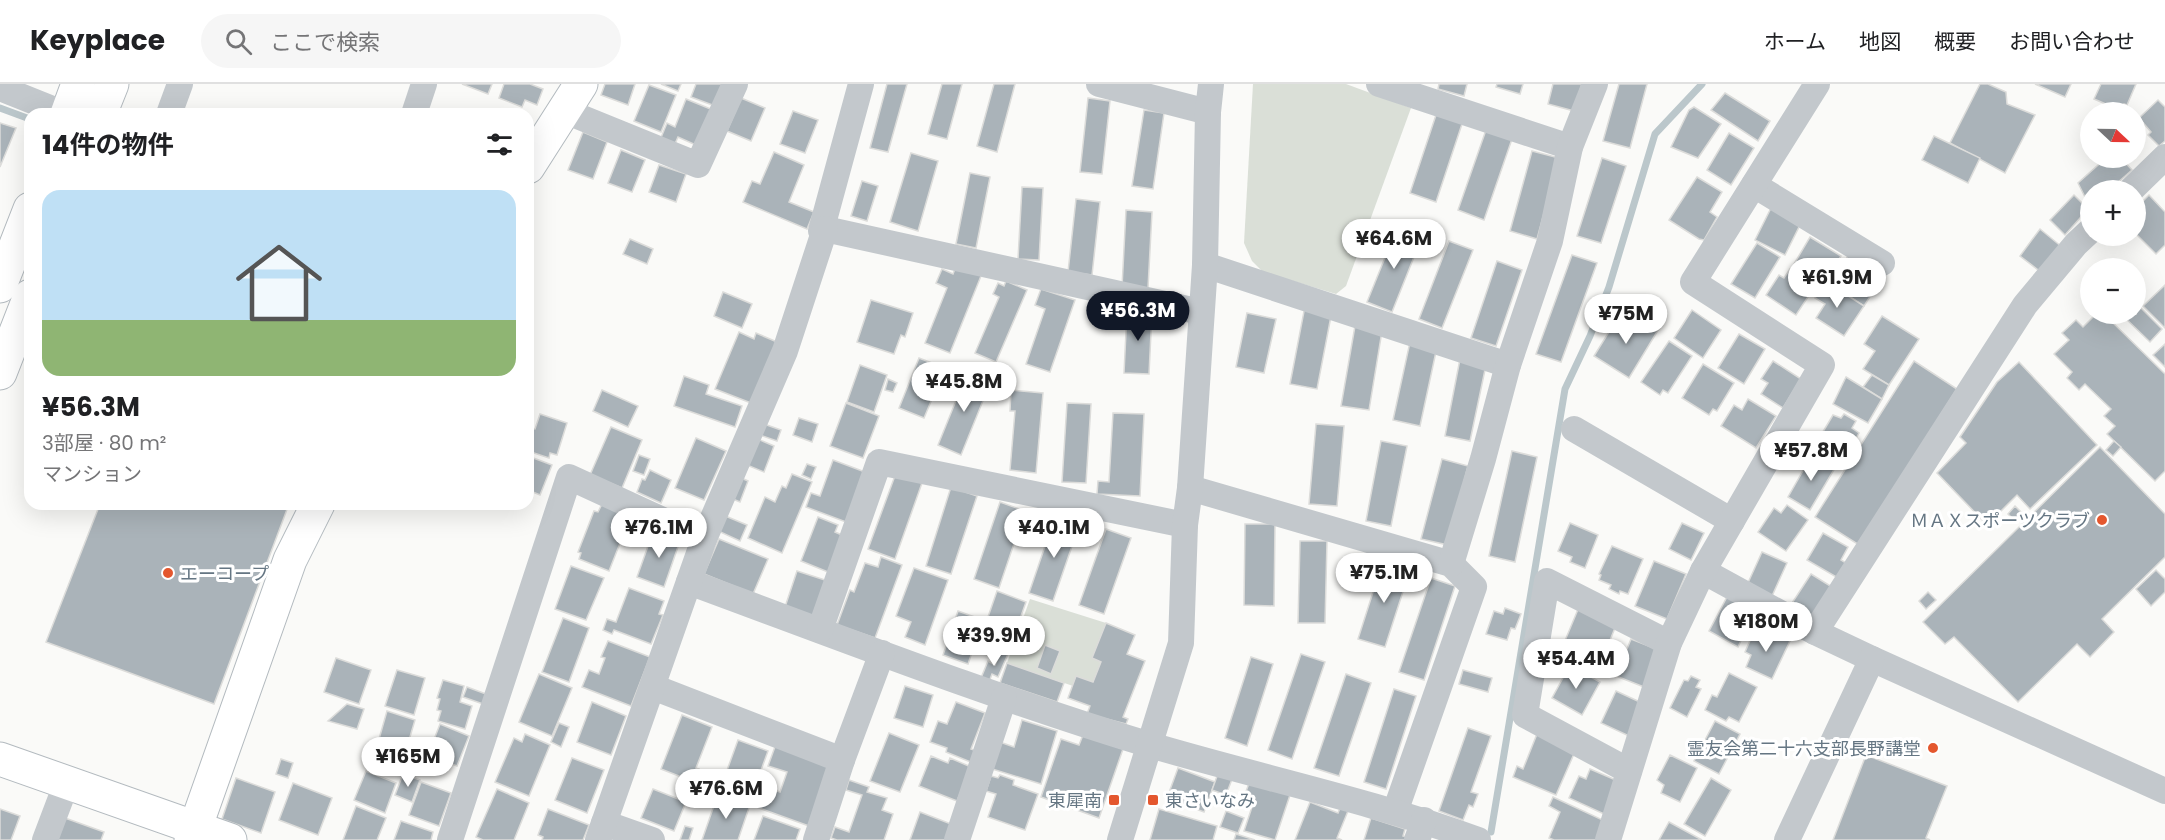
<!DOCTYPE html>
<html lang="ja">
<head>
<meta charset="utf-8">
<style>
	:root { --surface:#fff; --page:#f6f6f6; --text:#202124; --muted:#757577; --line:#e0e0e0; --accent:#111827 }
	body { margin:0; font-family:Poppins,"Noto Sans JP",sans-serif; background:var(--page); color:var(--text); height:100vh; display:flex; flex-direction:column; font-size:22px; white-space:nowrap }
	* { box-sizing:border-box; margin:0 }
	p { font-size:20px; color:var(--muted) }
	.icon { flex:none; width:33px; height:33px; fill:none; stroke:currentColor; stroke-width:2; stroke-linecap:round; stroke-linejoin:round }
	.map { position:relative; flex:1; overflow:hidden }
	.panel { position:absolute; left:24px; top:24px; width:510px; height:402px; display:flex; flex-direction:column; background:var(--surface); border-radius:18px; box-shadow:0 6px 24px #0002 }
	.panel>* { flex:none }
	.needle { width:39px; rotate:112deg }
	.tools { position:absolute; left:2080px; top:18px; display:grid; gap:12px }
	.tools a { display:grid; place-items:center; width:66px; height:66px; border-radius:50%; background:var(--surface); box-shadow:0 6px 24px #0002; font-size:30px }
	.price { position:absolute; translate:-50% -51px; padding:0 14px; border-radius:21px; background:#fff; color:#222; font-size:20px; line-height:39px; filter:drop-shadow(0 2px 3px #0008) }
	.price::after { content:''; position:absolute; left:50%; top:36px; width:18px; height:14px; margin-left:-9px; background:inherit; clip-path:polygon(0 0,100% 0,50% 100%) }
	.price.on { background:var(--accent); color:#fff }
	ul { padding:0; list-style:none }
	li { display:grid; align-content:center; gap:12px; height:318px; padding:0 18px }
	li span { display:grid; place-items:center; height:186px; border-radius:18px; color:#555 }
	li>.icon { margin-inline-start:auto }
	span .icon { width:108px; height:108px; fill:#fffc; stroke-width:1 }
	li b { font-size:26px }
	h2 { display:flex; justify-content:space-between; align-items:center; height:72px; padding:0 18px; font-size:26px }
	header { display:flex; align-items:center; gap:36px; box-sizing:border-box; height:84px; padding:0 30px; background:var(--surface); border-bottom:2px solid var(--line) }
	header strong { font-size:28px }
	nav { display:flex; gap:33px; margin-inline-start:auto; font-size:21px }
	.search { width:420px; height:54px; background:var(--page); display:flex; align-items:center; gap:15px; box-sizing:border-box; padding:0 21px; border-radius:33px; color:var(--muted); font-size:22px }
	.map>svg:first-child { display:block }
</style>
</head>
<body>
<header>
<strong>Keyplace</strong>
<div class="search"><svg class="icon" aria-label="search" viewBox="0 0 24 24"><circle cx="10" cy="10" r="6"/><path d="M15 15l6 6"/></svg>ここで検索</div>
<nav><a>ホーム</a><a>地図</a><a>概要</a><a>お問い合わせ</a></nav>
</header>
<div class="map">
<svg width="2165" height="756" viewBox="0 0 2165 756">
	<rect width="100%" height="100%" fill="#fafaf8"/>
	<g fill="#dadfd7">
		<path d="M1253,0H1346L1411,24L1346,202L1336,210L1263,188L1252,177L1244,159Z"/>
		<path d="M1030,515L1106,539L1092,574L1101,578L1093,598L1073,602L1007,579Z"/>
	</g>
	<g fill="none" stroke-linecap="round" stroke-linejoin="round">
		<g stroke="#bbc7cb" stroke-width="7">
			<path d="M0,24L27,34"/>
			<path d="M1491,748L1565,305L1590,252L1609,203L1655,50L1702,0"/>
		</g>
	</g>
	<g fill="#aab3b9" stroke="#dcdcda" stroke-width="1.5">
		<path d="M462,0H492L488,10Z"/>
		<path d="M504,0H530L543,5L537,21L525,16L522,23L499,14Z"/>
		<path d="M605,0H635L628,21L601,11Z"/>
		<path d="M661,0H681L678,7Z"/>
		<path d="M696,0H723L715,22L691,13Z"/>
		<path d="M887,0H907L888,68L870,64Z"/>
		<path d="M942,0H962L947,55L928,50Z"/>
		<path d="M994,0H1015L997,68L977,62Z"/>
		<path d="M1439,0H1467L1464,12L1438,5Z"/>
		<path d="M1497,0H1523L1520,10L1496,3Z"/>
		<path d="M1553,0H1582L1574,27L1548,20Z"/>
		<path d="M1619,0H1647L1630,64L1603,57Z"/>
		<path d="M1980,0H1988L2006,8L2007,20L2035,31L2005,89L1950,59Z"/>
		<path d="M2035,0H2071L2065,13Z"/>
		<path d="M2101,0H2136L2127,21L2124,20L2120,26L2094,15Z"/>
		<path d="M649,1L676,11L661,48L634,37Z"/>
		<path d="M1725,9L1770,37L1758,57L1711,26Z"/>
		<path d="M741,14L765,24L751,57L727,47Z"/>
		<path d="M1088,14L1110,17L1102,90L1080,88Z"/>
		<path d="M686,15L713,26L698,62L678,53L674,62L660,56L667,39L675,43Z"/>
		<path d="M2158,16L2165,23V57L2159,62L2148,51L2151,48L2139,34Z"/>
		<path d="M1694,23L1721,40L1698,74L1671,63L1689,26Z"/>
		<path d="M1144,26L1164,29L1153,105L1132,102Z"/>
		<path d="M793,27L818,36L805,69L780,60Z"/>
		<path d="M1437,28L1463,37L1436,118L1410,109Z"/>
		<path d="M0,39L16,44L0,83Z"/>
		<path d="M1486,46L1512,55L1484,136L1458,126Z"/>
		<path d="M583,48L607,58L593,95L568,86Z"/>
		<path d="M1729,49L1754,64L1731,101L1707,86Z"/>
		<path d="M1934,52L1980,74L1968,99L1922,76Z"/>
		<path d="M621,66L645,76L632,108L608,99Z"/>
		<path d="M1532,67L1559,74L1537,155L1510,147Z"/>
		<path d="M774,68L804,81L789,118L814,128L807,145L743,118L752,97L760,100Z"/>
		<path d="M911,69L938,77L918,147L890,138Z"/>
		<path d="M1602,74L1626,82L1601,159L1577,152Z"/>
		<path d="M2106,74H2121L2132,86L2109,106H2091V110L2086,115L2078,99Z"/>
		<path d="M659,81L686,90L676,118L649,108Z"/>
		<path d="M970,89L990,93L976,164L956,160Z"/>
		<path d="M1697,93L1722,108L1710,128L1717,133L1704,156L1699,155L1669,136Z"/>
		<path d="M862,97L878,102L867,137L851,132Z"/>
		<path d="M1022,103L1043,104L1039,176L1018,175Z"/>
		<path d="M2074,111L2088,125L2065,151L2050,136Z"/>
		<path d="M2149,111L2165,128V161L2156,170L2136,150V124Z"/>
		<path d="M1076,115L1100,118L1092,191L1068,188Z"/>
		<path d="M1771,124L1801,139L1785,171L1755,156Z"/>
		<path d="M1126,126L1152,128L1148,204L1122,203Z"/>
		<path d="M1397,144L1422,153L1392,228L1367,218Z"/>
		<path d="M2040,145L2062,163L2042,189L2020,172Z"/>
		<path d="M1810,153L1841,172L1825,197L1794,180Z"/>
		<path d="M630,155L653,165L647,180L623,170Z"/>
		<path d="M1449,157L1473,166L1442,244L1419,235Z"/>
		<path d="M1757,159L1780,173L1755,214L1731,200Z"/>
		<path d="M1572,171L1597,179L1561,278L1536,270Z"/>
		<path d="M1848,172L1882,194L1864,222L1830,200Z"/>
		<path d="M958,177L983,187L950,269L925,259L947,204L936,199L942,185L953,190Z"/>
		<path d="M1497,177L1522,186L1496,262L1471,254Z"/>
		<path d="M1790,185L1816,201L1796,231L1766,211L1779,191L1784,194Z"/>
		<path d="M1006,197L1027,206L996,278L975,269L999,213L993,210L998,199L1004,202Z"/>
		<path d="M1825,197L1864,222L1844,252L1816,234L1825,220L1815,214Z"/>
		<path d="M2165,201V244L2143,222Z"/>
		<path d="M1041,205L1075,216L1050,288L1026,280L1045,225L1035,221Z"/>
		<path d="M723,208L752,220L742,244L714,232Z"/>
		<path d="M871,216L913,229L905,253L901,251L894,270L857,258Z"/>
		<path d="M2136,219L2162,245L2150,258L2121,230H2136Z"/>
		<path d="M1305,222L1332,227L1317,305L1290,300Z"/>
		<path d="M1692,226L1721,246L1703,274L1674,254Z"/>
		<path d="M1127,227L1152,228L1149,290L1124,289Z"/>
		<path d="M1247,229L1276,235L1264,289L1236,283Z"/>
		<path d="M1620,230L1644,244L1649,236L1660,243L1629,294L1594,272Z"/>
		<path d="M2096,230H2104L2165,290V387L2155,397L2107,350L2115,342L2104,332L2111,325L2085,300L2079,306L2067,294L2072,288L2054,270L2069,256L2062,249L2076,236L2083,243Z"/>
		<path d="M1882,232L1919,255L1889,301L1863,285L1875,267L1864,260Z"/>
		<path d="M1355,242L1382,247L1369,326L1341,322Z"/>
		<path d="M739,248L754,255L756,249L777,258L751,319L715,305Z"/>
		<path d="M1739,250L1765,265L1744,300L1718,284Z"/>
		<path d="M1669,257L1692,272L1668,309L1663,306L1660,311L1641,298Z"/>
		<path d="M1410,258L1437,263L1420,342L1393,336Z"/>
		<path d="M2165,260V283L2153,271Z"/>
		<path d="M919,274L945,284L924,334L899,324Z"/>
		<path d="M1460,275L1486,281L1470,357L1445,352Z"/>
		<path d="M1773,277L1801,295L1783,324L1761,310L1768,299L1761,295Z"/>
		<path d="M1914,277L1957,305L1859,461L1815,433Z"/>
		<path d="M2019,278L2097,361L2030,425L2017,411L1987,441L1937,389L1966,359L1960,353L1997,298Z"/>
		<path d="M1703,280L1734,299L1717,327L1713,325L1709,331L1682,314Z"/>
		<path d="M860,281L887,291L874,328L847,318Z"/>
		<path d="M968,287L991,297L961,371L938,361Z"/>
		<path d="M1872,291L1889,301L1882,315L1863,303Z"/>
		<path d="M684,292L709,301L706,310L742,322L735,343L674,322Z"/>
		<path d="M1846,293L1882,315L1868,339L1833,320Z"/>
		<path d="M888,295L897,299L893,308L885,306Z"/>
		<path d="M602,306L638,322L628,343L593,327Z"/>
		<path d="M1011,306L1043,309L1036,389L1010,386L1015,327H1010Z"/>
		<path d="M1748,315L1776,332L1756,364L1721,342L1734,321L1742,326Z"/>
		<path d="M846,319L879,332L863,374L830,362Z"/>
		<path d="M1067,319L1091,320L1086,399L1062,398Z"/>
		<path d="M1113,329L1144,330L1140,412L1097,410L1098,397L1109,398Z"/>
		<path d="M540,330L567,339L557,371L550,369L549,374L528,367V351L530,344L535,345Z"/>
		<path d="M1844,330L1856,337L1852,344L1859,349L1840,383L1812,366L1833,331L1841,334Z"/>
		<path d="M799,334L818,340L812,358L793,351Z"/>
		<path d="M764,340L781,346L777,357L760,351Z"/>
		<path d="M1316,340L1344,342L1337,422L1309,420Z"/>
		<path d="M611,343L642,356L622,404L590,391Z"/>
		<path d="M753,353L774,362L764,388L742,379Z"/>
		<path d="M696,354L726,367L704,416L675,404Z"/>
		<path d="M1381,357L1407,362L1391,442L1366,437Z"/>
		<path d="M2114,357L2121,363L2113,372L2106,366Z"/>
		<path d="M2100,363L2165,430V473L2102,535L2114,548L2090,573L2077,560L2018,618L1954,553L1945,560L1923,538Z"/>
		<path d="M1512,367L1537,373L1515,478L1489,472Z"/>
		<path d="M639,371L650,375L644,391L633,387Z"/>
		<path d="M1812,371L1835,384L1810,426L1788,413Z"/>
		<path d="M528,372L552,381L540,411L528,406Z"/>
		<path d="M1442,375L1468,382L1448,461L1421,455Z"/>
		<path d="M833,376L865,388L846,438L806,423L811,409L820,412Z"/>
		<path d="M807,380L816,383L811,395L802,391Z"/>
		<path d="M650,386L671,396L661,419L637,408L642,395L645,396Z"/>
		<path d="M896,389L922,399L895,475L868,465Z"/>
		<path d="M792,390L812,398L782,469L748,454L765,413L775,418L782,402L786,404Z"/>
		<path d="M737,392L748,397L740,418L728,413Z"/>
		<path d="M951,403L977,412L951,490L926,482Z"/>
		<path d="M603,418L632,429L609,487L579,475L581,469L578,468L594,427L598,428Z"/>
		<path d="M1000,418L1025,427L999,504L974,495Z"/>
		<path d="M100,420H289L214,620L46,558Z"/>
		<path d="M1787,421L1808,436L1786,467L1758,448L1774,424L1781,429Z"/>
		<path d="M2015,422L2023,430L2016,438L2008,430Z"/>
		<path d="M723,431L747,441L740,457L716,446Z"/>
		<path d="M818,433L838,441L835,448L842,451L828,488L801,477Z"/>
		<path d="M1055,433L1079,442L1053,517L1029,509Z"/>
		<path d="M1570,439L1598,451L1585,484L1570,478L1572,473L1558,467Z"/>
		<path d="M1682,439L1704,449L1691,476L1669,465Z"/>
		<path d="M1245,440H1275L1274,522L1244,521Z"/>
		<path d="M1106,445L1131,454L1104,530L1079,521Z"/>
		<path d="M653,448L680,457L664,503L637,493Z"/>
		<path d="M1823,449L1848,463L1841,476L1846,479L1838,494L1807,476Z"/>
		<path d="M719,455L768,475L753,510L704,490Z"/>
		<path d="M1300,457H1327L1325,539H1298Z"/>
		<path d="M1612,462L1643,475L1628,510L1620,507L1619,510L1609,505L1611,501L1599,496L1601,491L1599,490Z"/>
		<path d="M1762,468L1787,479L1772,512L1747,501Z"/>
		<path d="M881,473L902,481L875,554L837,541L850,506L854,508L865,479L878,483Z"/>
		<path d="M1383,477L1410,486L1385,563L1358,555Z"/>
		<path d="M1654,477L1686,490L1667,535L1635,522Z"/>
		<path d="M571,482L604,494L586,536L555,525Z"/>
		<path d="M914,484L948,496L925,561L905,553L911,538L896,532Z"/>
		<path d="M2156,486L2165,495V508L2151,522L2136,505Z"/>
		<path d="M797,487L828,497L815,533L785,523Z"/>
		<path d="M1811,490L1832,503L1813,532L1792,519Z"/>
		<path d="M1431,494L1455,502L1424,596L1399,588Z"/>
		<path d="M629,504L664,517L659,530L663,531L651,560L614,546L612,550L603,546L607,535L616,538Z"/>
		<path d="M997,507L1026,518L1010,563L981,553Z"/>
		<path d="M1928,508L1936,516L1926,525L1919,517Z"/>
		<path d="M1728,511L1756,524L1738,563L1709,547Z"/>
		<path d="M1579,523L1617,539L1602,576L1590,571L1586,582L1569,575L1574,563L1564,559Z"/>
		<path d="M1505,524L1521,530L1515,545L1511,544L1507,556L1486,550L1494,527L1503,530Z"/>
		<path d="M958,527L983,536L968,580L943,571Z"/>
		<path d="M563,534L589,544L569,598L542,588Z"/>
		<path d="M1106,539L1135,551L1127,570L1145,577L1123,633L1128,635L1126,640L1087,630L1090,622L1068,614L1076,592L1093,598L1101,578L1092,574Z"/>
		<path d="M1762,544L1790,557L1772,595L1746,583L1751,571L1745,568L1752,552L1758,554Z"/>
		<path d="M1631,555L1659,566L1644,603L1616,592Z"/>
		<path d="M608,557L650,573L631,622L582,603L589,586L599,590L605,574L601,573Z"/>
		<path d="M1045,561L1060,567L1051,590L1037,584Z"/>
		<path d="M1001,567L1008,570L998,593L992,590L989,598L981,594L988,577L995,581Z"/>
		<path d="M1301,570L1325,578L1292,675L1268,666Z"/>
		<path d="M1251,573L1273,580L1247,662L1225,654Z"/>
		<path d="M336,574L371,586L359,620L324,608Z"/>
		<path d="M1007,579L1064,599L1057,618L1000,599Z"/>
		<path d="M1570,581L1600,598L1582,631L1552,614Z"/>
		<path d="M397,586L425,594L414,631L385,622Z"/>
		<path d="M1463,586L1492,594L1488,608L1459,600Z"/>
		<path d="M1729,589L1757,603L1739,638L1729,633L1726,637L1705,626L1712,611L1717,613Z"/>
		<path d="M539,590L572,604L552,652L519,638Z"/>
		<path d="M1346,590L1371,599L1339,692L1314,684Z"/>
		<path d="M1691,592L1700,596L1696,603L1701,605L1687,633L1670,624L1684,596L1688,597Z"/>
		<path d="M443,596L464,602L460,618L472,622L465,645L438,637L441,627L437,626L440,615L437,614Z"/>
		<path d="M905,602L933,611L923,643L894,634Z"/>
		<path d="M467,603L486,610L483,620L463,613Z"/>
		<path d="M1394,605L1416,612L1386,705L1364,698Z"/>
		<path d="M1616,607L1642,619L1629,652L1601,639Z"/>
		<path d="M592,618L626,632L611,671L577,658Z"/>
		<path d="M956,618L985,629L971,665L977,667L973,679L946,668L947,664L930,658L938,637L947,640Z"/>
		<path d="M347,620L364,625L357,645L328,637Z"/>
		<path d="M387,627L415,636L407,663L379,655Z"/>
		<path d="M682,631L712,643L696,684L699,685L694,698L661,685Z"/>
		<path d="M1022,636L1057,647L1041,700L989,684L997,657L1014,663Z"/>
		<path d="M1715,637L1740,650L1719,690L1694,677Z"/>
		<path d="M559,639L569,643L561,663L551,658Z"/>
		<path d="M440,640L469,652L457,682L428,671Z"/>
		<path d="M1468,644L1491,652L1471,708L1478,710L1473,723L1469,721L1463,736L1439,727Z"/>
		<path d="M889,649L919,661L900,708L870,697Z"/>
		<path d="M525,650L550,661L529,712L495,698L514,654L522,658Z"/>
		<path d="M1537,650L1577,663L1556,711L1513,693L1517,682L1523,685Z"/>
		<path d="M1083,651L1123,665L1099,734L1041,713L1061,655L1079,661Z"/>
		<path d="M738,656L768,667L752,711L722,700Z"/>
		<path d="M776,660L831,680L809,742L756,723L763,702L780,708L787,688L768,682Z"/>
		<path d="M1670,671L1697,684L1680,718L1661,709L1664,701L1657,696Z"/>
		<path d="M1866,671L1947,702L1926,754L1930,756H1833Z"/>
		<path d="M931,672L948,679L950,674L971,683L957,717L919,702Z"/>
		<path d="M572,674L604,686L587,729L555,716Z"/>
		<path d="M281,675L293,679L288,694L276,690Z"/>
		<path d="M1178,684L1215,698L1204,728L1167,714Z"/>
		<path d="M1220,684L1234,690L1226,711L1212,706Z"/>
		<path d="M1590,685L1618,697L1604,730L1569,714L1579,692L1586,695Z"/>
		<path d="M366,687L396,699L385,729L354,716Z"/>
		<path d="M403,690L420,696L412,718L395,711Z"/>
		<path d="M1000,691L1014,696L1013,701L1038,710L1025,746L988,733L996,710L986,707L991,692L998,694Z"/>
		<path d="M236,694L275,708L261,749L222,735Z"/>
		<path d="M1251,694L1291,708L1275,756L1244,747L1255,714L1245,710Z"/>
		<path d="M1711,694L1731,706L1705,752L1684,740Z"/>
		<path d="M849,696L869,703L867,708L887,714L882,726L893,730L884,756H837L831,754L835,743L849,748L862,711L846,706Z"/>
		<path d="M421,698L451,709L439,742L409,731Z"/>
		<path d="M293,699L332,714L318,751L279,736Z"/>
		<path d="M497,705L529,719L514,756H483L476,753Z"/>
		<path d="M653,705L686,718L674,747L641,734Z"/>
		<path d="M718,710L750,721L738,756H702Z"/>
		<path d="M1553,713L1607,738L1598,756H1554L1549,754L1560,728L1549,722Z"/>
		<path d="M1310,718L1338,729L1340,724L1348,727L1337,754L1342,756H1295Z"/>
		<path d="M356,722L386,734L377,756H343Z"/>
		<path d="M0,725L20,732L11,756H0Z"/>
		<path d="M548,725L589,741L583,756H542L543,753L538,751Z"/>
		<path d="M1159,725L1217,742L1213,756H1150Z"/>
		<path d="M1226,727L1244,734L1238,749L1220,743Z"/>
		<path d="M920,728L951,740V756H910Z"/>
		<path d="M763,732L800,745L796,756H754Z"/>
		<path d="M65,734L104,748L101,756H57Z"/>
		<path d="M1371,734L1405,745L1403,752L1407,753L1406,756H1364Z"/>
		<path d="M401,737L433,748L431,756H394Z"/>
		<path d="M1669,738L1702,756H1659Z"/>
		<path d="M685,742L693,744L689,756H680Z"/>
		<path d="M1236,750L1255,756H1234Z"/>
	</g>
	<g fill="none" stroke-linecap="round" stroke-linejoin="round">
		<defs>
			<g id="secondary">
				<path d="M67,30L78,0"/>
				<path d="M100,30L112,0"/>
				<path d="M528,83L581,0"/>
				<path d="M0,202L30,125"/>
				<path d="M0,289L30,212"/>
				<path d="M0,675L230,756"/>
				<path d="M191,756L290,476L318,420"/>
			</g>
		</defs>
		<use href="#secondary" stroke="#b3babf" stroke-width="35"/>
		<g stroke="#c3c8cc" stroke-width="26">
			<path d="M861,0L821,147L825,145L1201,228"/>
			<path d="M1099,0L1208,28"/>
			<path d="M1379,0L1570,63"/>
			<path d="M0,4L65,30"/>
			<path d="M565,27L698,81L735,0"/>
			<path d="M169,30L180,0"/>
			<path d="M414,30L424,0"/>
			<path d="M1754,101L1882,179"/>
			<path d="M2131,106L2165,73"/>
			<path d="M1205,181L1508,281"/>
			<path d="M1574,345L1732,437"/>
			<path d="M1190,404L1451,480L1474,503L1395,728"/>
			<path d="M1451,480L1483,375L1508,281L1550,157L1570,63L1595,0"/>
			<path d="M1703,487L1815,548L1872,575L2165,707"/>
			<path d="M689,498C841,554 992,613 1147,660C1257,693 1370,716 1478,756"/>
			<path d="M820,546L879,378L1185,441"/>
			<path d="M1815,548L2025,221L2076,160L2091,146"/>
			<path d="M653,603L842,676"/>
			<path d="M1629,687L1525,631L1547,497L1669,559"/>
			<path d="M604,739L652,756"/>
			<path d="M45,756L67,698"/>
			<path d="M450,756L569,393L704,455"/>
			<path d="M598,756L704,455L785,267L825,145"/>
			<path d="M816,756L842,676L882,569"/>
			<path d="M957,756L1004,614"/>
			<path d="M1120,756L1181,559L1185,441L1190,404L1205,181L1208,28L1211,0"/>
			<path d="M1417,756L1424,736"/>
			<path d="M1608,756L1669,559L1703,487L1822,281L1693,198L1817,0"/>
			<path d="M1787,756L1872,575"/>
		</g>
		<use href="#secondary" stroke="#fff" stroke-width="33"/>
	</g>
	<g fill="#e4572e" stroke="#fff" stroke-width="2">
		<circle cx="2102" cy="436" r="6"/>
		<circle cx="168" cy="489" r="6"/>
		<circle cx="1933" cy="664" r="6"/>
		<rect x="1108" y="710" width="12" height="12" rx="3"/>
		<rect x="1147" y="710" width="12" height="12" rx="3"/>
	</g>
	<g text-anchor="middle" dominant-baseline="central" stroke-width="6" stroke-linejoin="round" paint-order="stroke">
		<g font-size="18" fill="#657683" stroke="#fff" text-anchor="end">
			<text x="2090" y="436">ＭＡＸスポーツクラブ</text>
			<text x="180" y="489" text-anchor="start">エーコープ</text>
			<text x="1921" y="664">霊友会第二十六支部長野講堂</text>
			<text x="1102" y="716">東犀南</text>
			<text x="1165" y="716" text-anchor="start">東さいなみ</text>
		</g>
	</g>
</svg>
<div class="tools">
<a><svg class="needle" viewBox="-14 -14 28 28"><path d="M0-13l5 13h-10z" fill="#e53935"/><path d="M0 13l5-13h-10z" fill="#757577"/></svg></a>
<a>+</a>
<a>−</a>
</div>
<b class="price" style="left:1394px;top:186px">¥64.6M</b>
<b class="price" style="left:1837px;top:225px">¥61.9M</b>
<b class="price on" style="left:1138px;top:258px">¥56.3M</b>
<b class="price" style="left:1626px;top:261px">¥75M</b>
<b class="price" style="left:964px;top:329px">¥45.8M</b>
<b class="price" style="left:1811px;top:398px">¥57.8M</b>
<b class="price" style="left:659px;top:475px">¥76.1M</b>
<b class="price" style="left:1054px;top:475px">¥40.1M</b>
<b class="price" style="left:1384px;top:520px">¥75.1M</b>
<b class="price" style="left:1766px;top:569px">¥180M</b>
<b class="price" style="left:994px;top:583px">¥39.9M</b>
<b class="price" style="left:1576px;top:606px">¥54.4M</b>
<b class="price" style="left:408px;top:704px">¥165M</b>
<b class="price" style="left:726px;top:736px">¥76.6M</b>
<section class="panel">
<h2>14件の物件<svg class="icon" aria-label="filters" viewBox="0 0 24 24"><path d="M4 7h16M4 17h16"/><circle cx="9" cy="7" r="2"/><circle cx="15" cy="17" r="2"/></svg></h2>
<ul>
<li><span style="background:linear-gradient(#bfe0f5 70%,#8fb573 0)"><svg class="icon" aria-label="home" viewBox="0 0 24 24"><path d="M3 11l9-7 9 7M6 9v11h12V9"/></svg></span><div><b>¥56.3M</b><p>3部屋 · 80 m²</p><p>マンション</p></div></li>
</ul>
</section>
</div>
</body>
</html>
